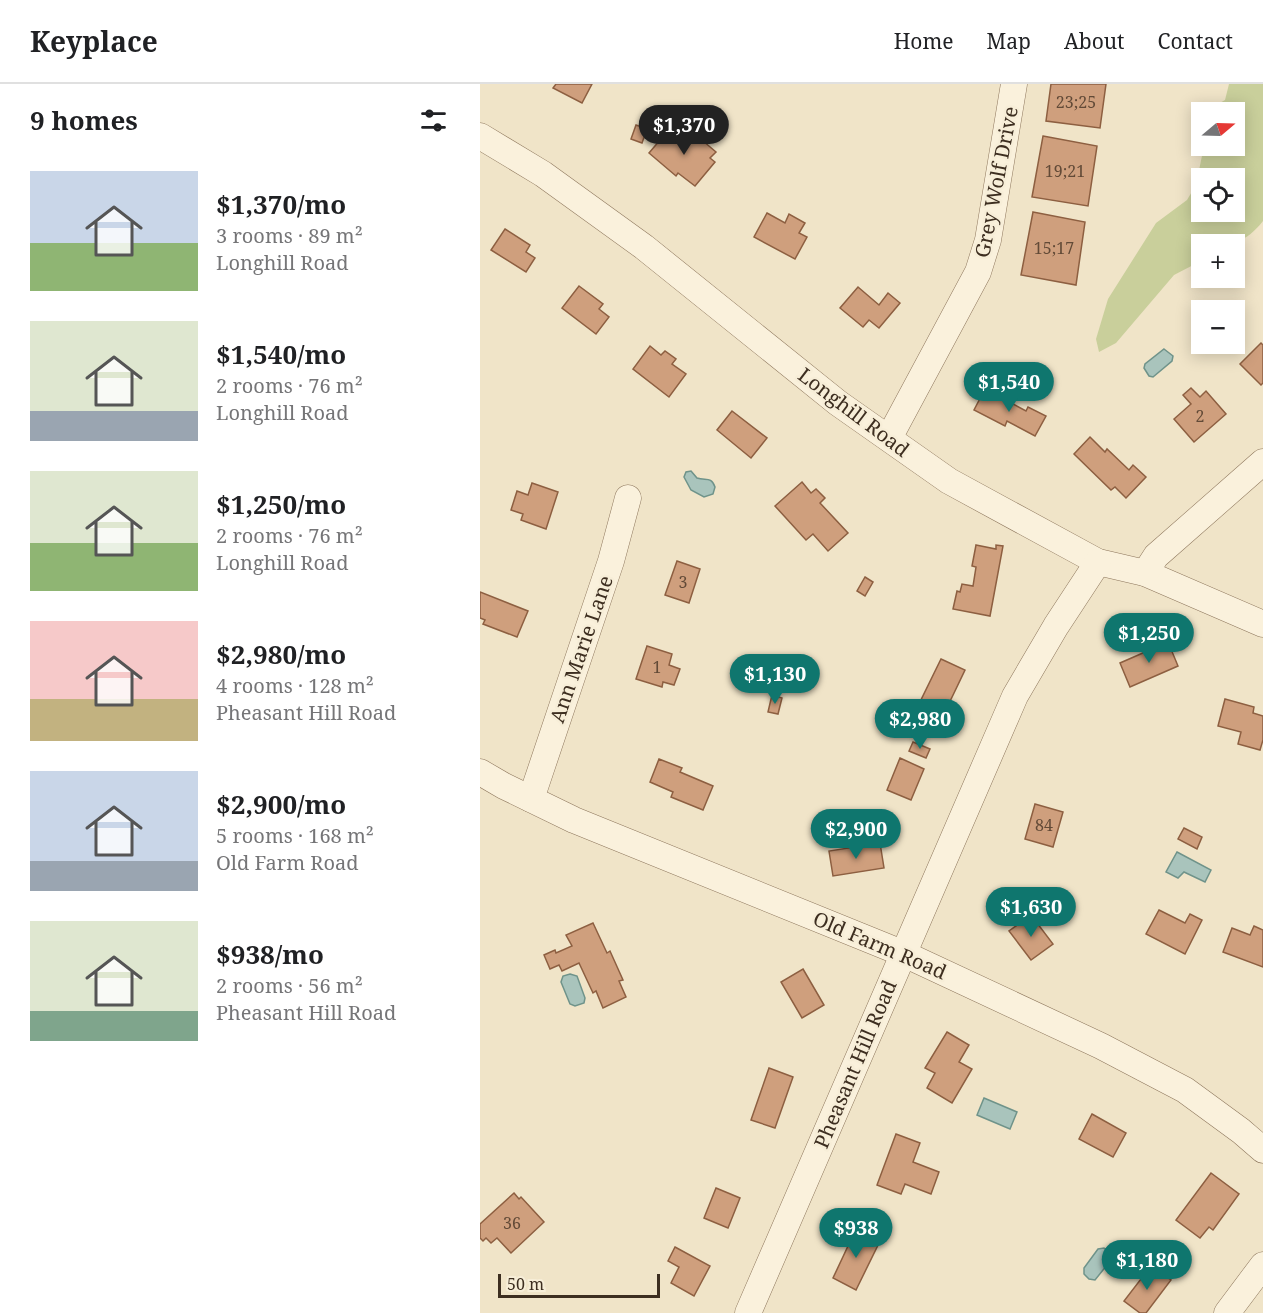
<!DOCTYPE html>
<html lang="en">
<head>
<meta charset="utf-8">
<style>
	:root { --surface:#fff; --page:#f2f2f2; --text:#202124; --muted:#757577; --line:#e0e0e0; --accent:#0f766e }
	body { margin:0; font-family:"Noto Serif",serif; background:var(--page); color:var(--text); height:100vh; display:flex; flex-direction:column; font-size:22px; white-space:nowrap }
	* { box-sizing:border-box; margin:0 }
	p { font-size:20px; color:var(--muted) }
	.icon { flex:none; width:33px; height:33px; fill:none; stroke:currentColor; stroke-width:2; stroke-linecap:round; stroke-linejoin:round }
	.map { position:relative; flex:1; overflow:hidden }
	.sheet { display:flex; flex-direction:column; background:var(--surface); width:480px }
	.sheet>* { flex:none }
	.needle { width:39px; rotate:71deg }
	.buttons { position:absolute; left:711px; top:18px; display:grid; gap:12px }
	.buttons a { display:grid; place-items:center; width:54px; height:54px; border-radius:0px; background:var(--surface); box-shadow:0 3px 15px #0003; font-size:30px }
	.scale { position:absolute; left:18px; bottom:15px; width:162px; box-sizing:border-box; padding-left:6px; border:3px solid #3d2e20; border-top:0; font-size:16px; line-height:21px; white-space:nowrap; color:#3d2e20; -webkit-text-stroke:4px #f7eed8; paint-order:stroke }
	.price { position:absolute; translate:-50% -51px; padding:0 14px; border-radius:21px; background:var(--accent); color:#fff; font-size:20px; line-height:39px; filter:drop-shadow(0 2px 3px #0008) }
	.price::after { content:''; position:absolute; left:50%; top:36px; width:18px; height:14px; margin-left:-9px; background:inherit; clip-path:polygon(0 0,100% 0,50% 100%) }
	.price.active { background:#222; color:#fff }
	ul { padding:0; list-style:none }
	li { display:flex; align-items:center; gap:18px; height:150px; padding:0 30px }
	li span { display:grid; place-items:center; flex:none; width:168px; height:120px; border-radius:0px; color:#555 }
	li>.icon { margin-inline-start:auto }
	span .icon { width:72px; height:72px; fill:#fffc; stroke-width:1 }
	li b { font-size:26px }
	h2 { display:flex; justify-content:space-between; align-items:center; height:72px; padding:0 30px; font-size:26px }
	header { display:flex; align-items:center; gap:36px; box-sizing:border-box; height:84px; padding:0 30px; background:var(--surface); border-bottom:2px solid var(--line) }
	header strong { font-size:28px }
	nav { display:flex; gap:33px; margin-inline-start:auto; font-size:21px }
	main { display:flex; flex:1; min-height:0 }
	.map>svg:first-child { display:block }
</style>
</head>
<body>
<header>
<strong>Keyplace</strong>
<nav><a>Home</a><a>Map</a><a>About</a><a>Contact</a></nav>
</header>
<main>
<section class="sheet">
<h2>9 homes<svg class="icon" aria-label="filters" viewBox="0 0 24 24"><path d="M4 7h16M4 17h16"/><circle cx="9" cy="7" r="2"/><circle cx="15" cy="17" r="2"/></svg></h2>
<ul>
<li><span style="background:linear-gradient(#c9d6e8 60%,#8fb573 0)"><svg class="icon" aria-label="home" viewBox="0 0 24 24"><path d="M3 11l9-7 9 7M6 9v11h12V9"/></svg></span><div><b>$1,370/mo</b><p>3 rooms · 89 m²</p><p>Longhill Road</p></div></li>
<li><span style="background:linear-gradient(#dfe7d0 75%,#9aa5b1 0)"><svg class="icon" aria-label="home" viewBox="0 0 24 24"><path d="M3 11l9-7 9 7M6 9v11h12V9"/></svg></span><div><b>$1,540/mo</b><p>2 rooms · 76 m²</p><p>Longhill Road</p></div></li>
<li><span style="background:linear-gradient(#dfe7d0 60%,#8fb573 0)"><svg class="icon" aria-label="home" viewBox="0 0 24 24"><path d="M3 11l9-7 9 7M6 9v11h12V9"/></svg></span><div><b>$1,250/mo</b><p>2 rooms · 76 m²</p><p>Longhill Road</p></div></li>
<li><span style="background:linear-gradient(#f6c9c9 65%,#c2b280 0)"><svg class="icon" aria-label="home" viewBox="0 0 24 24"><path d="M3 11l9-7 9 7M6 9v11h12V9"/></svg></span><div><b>$2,980/mo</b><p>4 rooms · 128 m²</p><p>Pheasant Hill Road</p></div></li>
<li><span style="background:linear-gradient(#c9d6e8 75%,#9aa5b1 0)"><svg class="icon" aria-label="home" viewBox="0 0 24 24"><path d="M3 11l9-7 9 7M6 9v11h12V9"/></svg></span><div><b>$2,900/mo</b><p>5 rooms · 168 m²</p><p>Old Farm Road</p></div></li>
<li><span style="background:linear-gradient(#dfe7d0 75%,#7fa58c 0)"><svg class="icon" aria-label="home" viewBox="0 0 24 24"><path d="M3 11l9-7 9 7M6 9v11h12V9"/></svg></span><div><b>$938/mo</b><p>2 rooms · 56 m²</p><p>Pheasant Hill Road</p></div></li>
</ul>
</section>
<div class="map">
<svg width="783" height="1229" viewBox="0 0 783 1229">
	<rect width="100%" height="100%" fill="#f0e4c8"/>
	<path fill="#c9cf9b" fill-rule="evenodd" d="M749,0H783V137C764,161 751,160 722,160L721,177L694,191L636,259L619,268L616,255L628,215L676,139L707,116L716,101L724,62H754V28H724L745,16ZM722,94H754V128H722Z"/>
	<g fill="#a9c4bc" stroke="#6f938a" stroke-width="1.5">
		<path d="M684,265L693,272L692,277L673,293L669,292L664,284L665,280Z"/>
		<path d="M211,387L217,394C226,397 231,392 235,403L233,410L224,413L211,406L204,393L206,388Z"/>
		<path d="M697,768L731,786L725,798L704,788L698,794L686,788Z"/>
		<path d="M90,890L97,892L105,914L104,919L95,922L90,920L81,898L83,892Z"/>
		<path d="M504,1014L537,1028L530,1045L497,1031Z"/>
		<path d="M624,1164L630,1169L631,1176L615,1196L609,1195L604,1190V1184L618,1165Z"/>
	</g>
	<g fill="#cf9f7d" stroke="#8d5f41" stroke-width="1.5">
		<path d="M76,0H112L102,19L73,4Z"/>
		<path d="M571,0H626L620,44L566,37Z"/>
		<path d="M156,41L167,45L162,59L151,55Z"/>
		<path d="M192,42L211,58L216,51L236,68L230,74L235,78L215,102L198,89L196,92L169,69Z"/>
		<path d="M563,52L617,62L608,122L552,113Z"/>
		<path d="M553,128L605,138L596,201L541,191Z"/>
		<path d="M287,129L305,139L309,130L325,139L319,149L327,153L315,175L274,153Z"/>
		<path d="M25,145L50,161L46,168L55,174L46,188L11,166Z"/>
		<path d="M99,202L123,220L119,225L129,233L116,250L82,224Z"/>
		<path d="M378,203L399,221L408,209L420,219L399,244L389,236L383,243L360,224Z"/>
		<path d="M781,259L783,261V299L781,301L760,280Z"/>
		<path d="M170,262L181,271L185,267L196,275L192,280L206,290L189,313L153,285Z"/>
		<path d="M711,304L720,313L726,307L746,330L714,358L694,335L711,320L703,311Z"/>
		<path d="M505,305L546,327L548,323L566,332L555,352L527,337L525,342L494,326Z"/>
		<path d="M252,327L287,354L271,374L237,346Z"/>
		<path d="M610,353L625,368L627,365L649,386L653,381L666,393L646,414L635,403L631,406L594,370Z"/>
		<path d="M322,398L331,409L336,405L345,414L340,419L368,449L348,467L333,450L326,456L295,422Z"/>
		<path d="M52,399L78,408L66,445L41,436L43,430L31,426L37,407L48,411Z"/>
		<path d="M496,461L516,465V461L523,462L510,532L473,525L477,507L480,508L482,500L493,502L496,483L492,482Z"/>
		<path d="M197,477L220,485L209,519L185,511Z"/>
		<path d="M385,493L393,498L385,512L377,507Z"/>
		<path d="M0,508L48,527L37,553L3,540L5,536L0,534Z"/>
		<path d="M688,558L698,582L650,603L640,579Z"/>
		<path d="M167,562L192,570L189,581L200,585L194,601L183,598L182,603L156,595Z"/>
		<path d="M461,575L485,586L462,634L438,622Z"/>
		<path d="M292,611L302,614L298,630L288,628Z"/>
		<path d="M745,615L774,623L773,629L783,632V656L780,666L758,660L761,648L738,642Z"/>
		<path d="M433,658L450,665L446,674L429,667Z"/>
		<path d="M420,674L444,685L431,716L407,706Z"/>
		<path d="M179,675L202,684L200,688L233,702L223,726L191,713L193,708L170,698Z"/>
		<path d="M555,720L583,728L573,763L545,755Z"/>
		<path d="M704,744L722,753L717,765L698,755Z"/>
		<path d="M400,759L404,784L353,792L349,767Z"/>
		<path d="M679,826L705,839L710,830L722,836L705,870L666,850Z"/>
		<path d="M551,831L573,860L551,876L529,847Z"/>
		<path d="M113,839L127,869L130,867L143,896L139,897L146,913L123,924L116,907L113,909L99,879L82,887L79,881L70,885L64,871L75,866L76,869L92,862L86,851Z"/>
		<path d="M774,842L783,846V883L743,868L752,844L770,851Z"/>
		<path d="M323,885L344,921L322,934L301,898Z"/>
		<path d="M467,948L489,961L479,978L492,985L472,1019L447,1004L455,989L445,984Z"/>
		<path d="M289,984L313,993L295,1044L271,1036Z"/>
		<path d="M612,1030L646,1049L633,1073L599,1055Z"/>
		<path d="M416,1050L440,1059L433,1078L459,1088L451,1110L425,1100L421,1110L397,1101Z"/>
		<path d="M731,1089L759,1110L733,1146L729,1143L720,1154L696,1136Z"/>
		<path d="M236,1104L260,1114L248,1144L224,1134Z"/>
		<path d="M34,1109L39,1115L41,1113L64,1138L31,1169L17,1154L11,1159L6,1154L3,1157L0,1154V1140Z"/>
		<path d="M376,1145L400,1157L376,1206L353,1194Z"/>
		<path d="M195,1163L230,1182L214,1212L191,1199L199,1183L188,1177Z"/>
		<path d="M671,1182L691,1196L666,1229H660L644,1217Z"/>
	</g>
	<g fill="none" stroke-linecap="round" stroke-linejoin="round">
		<defs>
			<g id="minor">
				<path d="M0,52L63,90L164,163L358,319L469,397L618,478L665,489L783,540"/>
				<path d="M409,354L498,188L508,156L534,0"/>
				<path d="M665,489L676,472L783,378"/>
				<path d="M0,688L24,702L94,736L422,869L621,962L705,1006L761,1047L783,1066"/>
				<path d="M51,715L131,477L148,414"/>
				<path d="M268,1229L535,612L576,542L618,478"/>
				<path d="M747,1229L783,1181"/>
			</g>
		</defs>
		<use href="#minor" stroke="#8d765c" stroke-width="27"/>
		<use href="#minor" stroke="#faf1dc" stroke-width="26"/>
	</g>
	<g text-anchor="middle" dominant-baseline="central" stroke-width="5" stroke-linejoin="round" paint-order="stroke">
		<g font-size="16" fill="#624a37">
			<text x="596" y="18">23;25</text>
			<text x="585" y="87">19;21</text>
			<text x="574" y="164">15;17</text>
			<text x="720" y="332">2</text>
			<text x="203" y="498">3</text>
			<text x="177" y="583">1</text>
			<text x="564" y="741">84</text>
			<text x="32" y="1139">36</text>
		</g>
		<g font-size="20" fill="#3d2e20" stroke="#f7eed8">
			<text transform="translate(516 98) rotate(-79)">Grey Wolf Drive</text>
			<text transform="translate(374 328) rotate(37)">Longhill Road</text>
			<text transform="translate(101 565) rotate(-71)">Ann Marie Lane</text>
			<text transform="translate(400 861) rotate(23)">Old Farm Road</text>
			<text transform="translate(375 980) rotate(-67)">Pheasant Hill Road</text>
		</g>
	</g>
</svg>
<div class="buttons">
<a><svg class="needle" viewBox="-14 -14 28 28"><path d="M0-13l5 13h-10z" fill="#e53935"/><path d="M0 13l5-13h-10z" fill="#757577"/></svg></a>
<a><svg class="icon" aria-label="locate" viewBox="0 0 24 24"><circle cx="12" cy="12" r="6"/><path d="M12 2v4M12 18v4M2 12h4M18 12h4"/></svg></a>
<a>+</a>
<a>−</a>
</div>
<div class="scale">50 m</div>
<b class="price active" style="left:204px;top:72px">$1,370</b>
<b class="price" style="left:529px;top:329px">$1,540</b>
<b class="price" style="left:669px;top:580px">$1,250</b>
<b class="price" style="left:295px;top:621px">$1,130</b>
<b class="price" style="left:440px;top:666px">$2,980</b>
<b class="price" style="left:376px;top:776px">$2,900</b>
<b class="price" style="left:551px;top:854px">$1,630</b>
<b class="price" style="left:376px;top:1175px">$938</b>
<b class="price" style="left:667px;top:1207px">$1,180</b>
</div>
</main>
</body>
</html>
